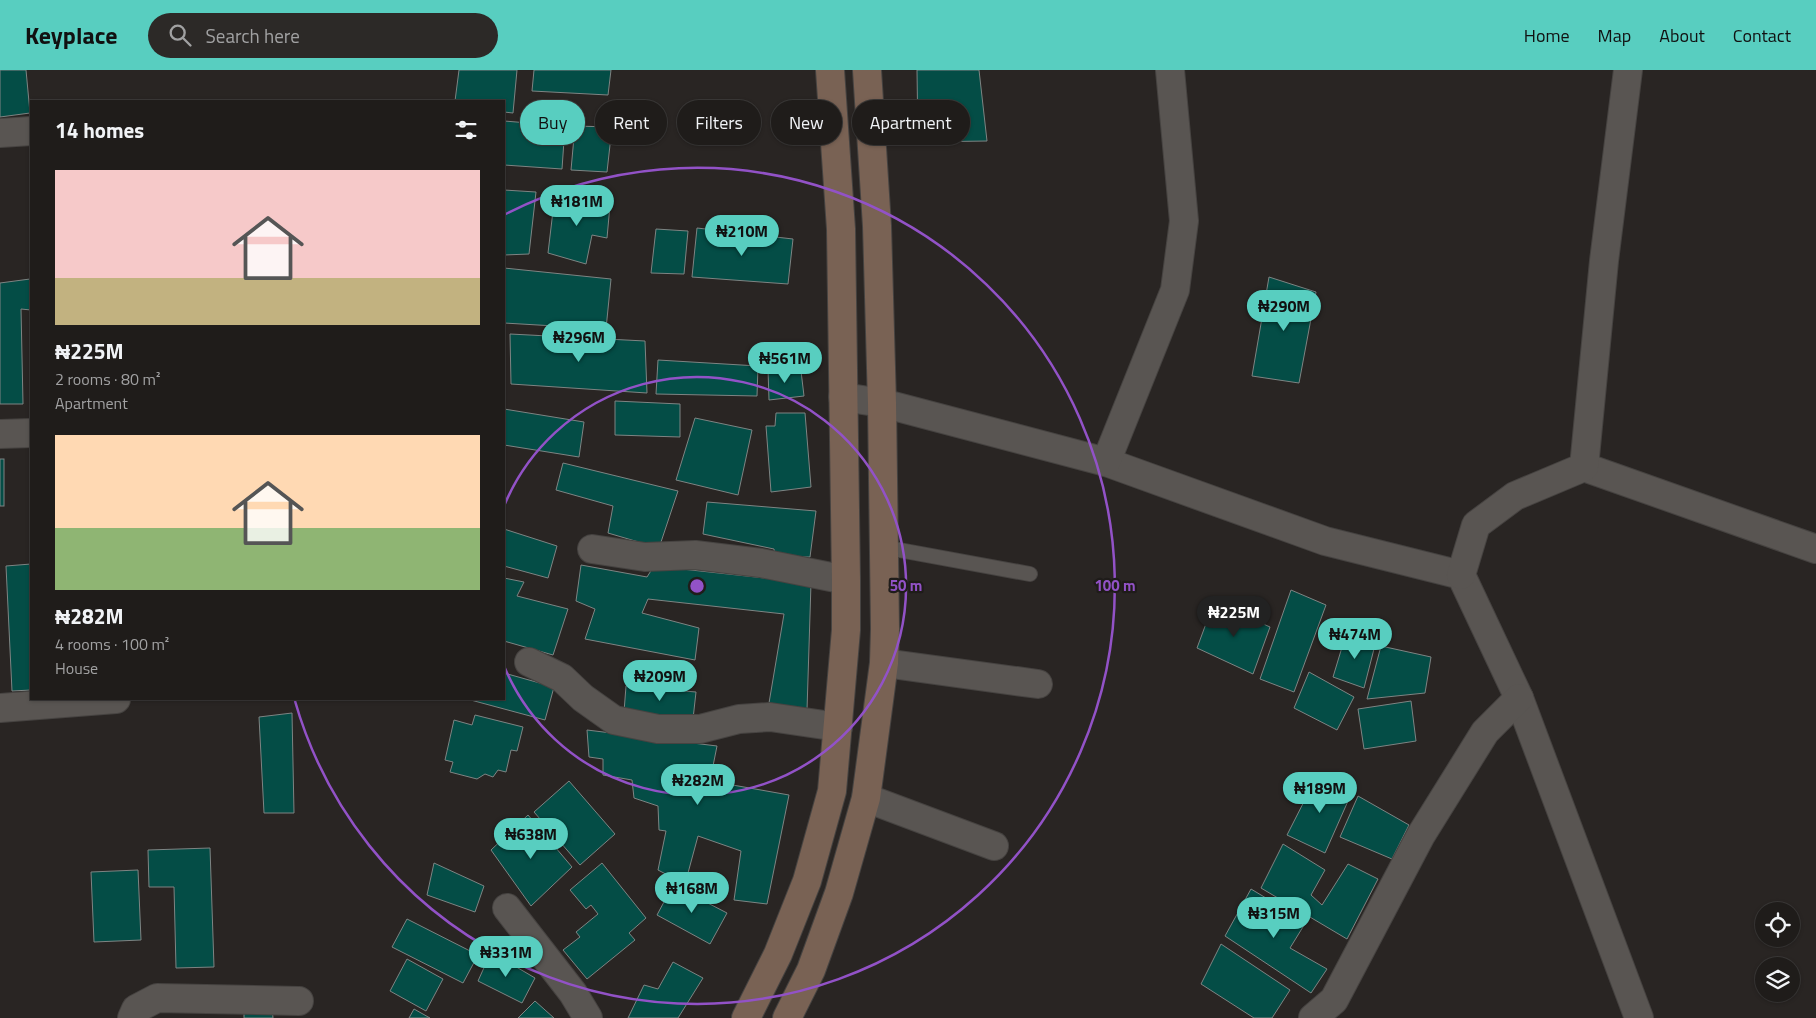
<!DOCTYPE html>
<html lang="en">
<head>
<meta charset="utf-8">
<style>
	:root { --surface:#1f1c1a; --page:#2c2927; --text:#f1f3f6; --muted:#a1a1a2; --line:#3c3a39; --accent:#58cec0 }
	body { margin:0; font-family:"Titillium Web",sans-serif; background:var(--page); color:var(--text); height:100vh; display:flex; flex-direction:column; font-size:19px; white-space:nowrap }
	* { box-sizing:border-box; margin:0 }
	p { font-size:16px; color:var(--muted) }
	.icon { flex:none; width:28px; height:28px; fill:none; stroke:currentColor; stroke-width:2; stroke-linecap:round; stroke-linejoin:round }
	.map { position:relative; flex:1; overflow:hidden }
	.details { position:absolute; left:30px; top:30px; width:475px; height:600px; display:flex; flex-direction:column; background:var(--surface); border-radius:0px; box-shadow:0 1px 4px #0004,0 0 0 1px var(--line) }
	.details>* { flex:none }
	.guide { position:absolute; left:520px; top:30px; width:475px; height:45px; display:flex; gap:10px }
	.buttons { position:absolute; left:1755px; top:832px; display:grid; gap:10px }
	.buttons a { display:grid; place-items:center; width:45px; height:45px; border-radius:50%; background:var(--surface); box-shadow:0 1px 4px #0004,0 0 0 1px var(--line); font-size:25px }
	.price { position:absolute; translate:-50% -42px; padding:0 11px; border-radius:18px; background:var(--accent); color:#111; font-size:16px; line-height:32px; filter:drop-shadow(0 1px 2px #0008) }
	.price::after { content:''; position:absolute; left:50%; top:30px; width:15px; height:11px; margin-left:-8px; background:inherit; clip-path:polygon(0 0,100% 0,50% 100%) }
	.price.current { background:#222; color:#fff }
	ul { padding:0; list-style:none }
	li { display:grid; align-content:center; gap:10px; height:265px; padding:0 25px }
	li span { display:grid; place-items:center; height:155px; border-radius:0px; color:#555 }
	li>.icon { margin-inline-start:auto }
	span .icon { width:90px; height:90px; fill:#fffc; stroke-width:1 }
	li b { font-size:21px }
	h2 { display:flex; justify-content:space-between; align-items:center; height:60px; padding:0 25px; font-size:21px }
	.chip { padding:0 18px; border-radius:22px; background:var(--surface); box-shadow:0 1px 4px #0004,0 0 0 1px var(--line); font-size:18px; line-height:45px }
	.chip.current { background:var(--accent); color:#111 }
	header { display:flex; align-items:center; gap:30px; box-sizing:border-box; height:70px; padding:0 25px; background:var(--accent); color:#111 }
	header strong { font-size:24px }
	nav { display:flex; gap:28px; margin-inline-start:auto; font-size:18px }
	.search { width:350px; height:45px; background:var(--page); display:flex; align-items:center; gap:12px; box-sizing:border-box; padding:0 18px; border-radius:28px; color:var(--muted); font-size:19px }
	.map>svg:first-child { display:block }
</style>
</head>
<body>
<header>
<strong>Keyplace</strong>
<div class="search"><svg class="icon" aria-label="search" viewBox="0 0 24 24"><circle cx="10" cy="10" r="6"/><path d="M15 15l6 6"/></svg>Search here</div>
<nav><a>Home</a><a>Map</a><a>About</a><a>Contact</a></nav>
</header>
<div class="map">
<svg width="1816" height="948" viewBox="0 0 1816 948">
	<rect width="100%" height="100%" fill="#292523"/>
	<g fill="#044d46" stroke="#7e8483">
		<path d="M0,0H26L30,43L0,47Z"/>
		<path d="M459,0H517L513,43L504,42V31H455Z"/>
		<path d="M534,0H611L608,25L532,21Z"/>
		<path d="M917,0H979L987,71L918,72Z"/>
		<path d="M504,51L565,56L562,99L504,95Z"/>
		<path d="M575,56L612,57L607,102L571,100Z"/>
		<path d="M504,120L536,122L529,184L504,185Z"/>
		<path d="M555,124L610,135L607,168L592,165L586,194L548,183Z"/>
		<path d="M697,158L793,169L788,214L692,207Z"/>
		<path d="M656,159L688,161L684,204L651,203Z"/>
		<path d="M504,198L611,209L606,259L504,253Z"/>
		<path d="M1269,207L1316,222L1299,313L1252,306Z"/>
		<path d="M30,209L31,240L21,239L23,334H0V213Z"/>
		<path d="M510,264L645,271L647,323L511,314Z"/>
		<path d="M658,290L758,296L757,326L656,324Z"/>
		<path d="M768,299L801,301L804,326L769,330Z"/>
		<path d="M615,331L680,334V367L615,365Z"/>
		<path d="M504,339L584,352L579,387L504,375Z"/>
		<path d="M776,343H805L811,417L771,422L766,356H775Z"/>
		<path d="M695,348L752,360L738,425L676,410Z"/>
		<rect x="0" y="389" width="4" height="47"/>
		<path d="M563,393L678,421L659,478L608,463L613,436L556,420Z"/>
		<path d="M707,432L816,441L810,487H775L774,479L703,464Z"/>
		<path d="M504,459L557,476L548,508L504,496Z"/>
		<path d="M31,494V620L12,621L6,496Z"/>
		<path d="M581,495L647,507L654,496L811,513L807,640L769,633L784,544L648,529L642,543L699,558L695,590L585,569L595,539L576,531Z"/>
		<path d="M504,508L524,512L517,526L568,539L553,585L504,571Z"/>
		<path d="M1291,520L1326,535L1294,622L1260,609Z"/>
		<path d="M1214,532L1270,557L1253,604L1197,578Z"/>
		<path d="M1346,564L1376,571L1364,618L1333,607Z"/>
		<path d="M1381,576L1431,587L1425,623L1367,629Z"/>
		<path d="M1309,602L1354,627L1337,660L1294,638Z"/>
		<path d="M504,603L554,617L545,650L467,629H504Z"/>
		<path d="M626,616L696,622L693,649L624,642Z"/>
		<path d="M1411,631L1416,671L1364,679L1358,639Z"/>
		<path d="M292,643L294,743H264L259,647Z"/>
		<path d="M475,645L523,657L517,681L511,680L506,702L498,700L493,707L485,704L477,709L450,702L453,692L445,690L454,650L472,655Z"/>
		<path d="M587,660L717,676L710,711L789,725L767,834L734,830L741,781L698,766L685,814L658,800L666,761L659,760L658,736L634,728L632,710L603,705V689L589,687Z"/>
		<path d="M1317,706L1352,722L1325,783L1287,765Z"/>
		<path d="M569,711L615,764L580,795L534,742Z"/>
		<path d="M1358,726L1409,755L1392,789L1340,767Z"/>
		<path d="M528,745L572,797L531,836L491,780Z"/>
		<path d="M1283,774L1325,800L1311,825L1322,835L1348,794L1378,809L1347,869L1261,818Z"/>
		<path d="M210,778L214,897L176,898L174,817H149L148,780Z"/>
		<path d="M434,793L484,816L475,842L427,825Z"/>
		<path d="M602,793L646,848L629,863L635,870L587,909L563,880L580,867L576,862L598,844L591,835L586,839L570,820Z"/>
		<path d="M138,800L141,870L94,872L91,802Z"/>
		<path d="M673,815L727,843L710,874L657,845Z"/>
		<path d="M1251,819L1306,852L1290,878L1327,899L1311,923L1225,866Z"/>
		<path d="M407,849L478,885L463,913L392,877Z"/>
		<path d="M1221,874L1290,920L1272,948H1254L1201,914Z"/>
		<path d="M491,882L535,908L522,933L478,911Z"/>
		<path d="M407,889L443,909L426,941L390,921Z"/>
		<path d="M673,892L703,908L678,948H628L644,915L658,919Z"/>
		<path d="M535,931L554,948H518Z"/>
		<path d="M272,937L273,948H244V939Z"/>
		<path d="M414,939L430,948H409Z"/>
	</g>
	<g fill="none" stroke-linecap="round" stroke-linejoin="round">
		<defs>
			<path id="lane" d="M883,477L1030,504"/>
			<g id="street">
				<path d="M0,63L31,61"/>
				<path d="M843,327L882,333L1106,392L1325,471L1461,505L1519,628L1639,948"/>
				<path d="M0,364L31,363"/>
				<path d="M1106,392L1175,220L1184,151L1170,0"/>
				<path d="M1584,397L1816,479"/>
				<path d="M592,479L645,487L695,485L761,493L846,510"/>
				<path d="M1461,505L1476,455L1515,426L1584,397L1604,191L1628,0"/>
				<path d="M529,592L562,608L583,628L614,650L658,659H700L739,649L770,647L838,657"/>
				<path d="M884,593L1038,614"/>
				<path d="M0,638L116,629"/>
				<path d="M866,728L994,776"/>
				<path d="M507,838L573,923L588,948"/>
				<path d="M132,948L136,939L157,928L299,931"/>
				<path d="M1313,948L1334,930L1421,765L1485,662L1519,628"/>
			</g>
			<g id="secondary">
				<path d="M746,948L778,884L807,811L832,721L846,560V510L841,159L830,0"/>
				<path d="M787,948L811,900L839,823L866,728L884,593L885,559L882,333L877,156L867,0"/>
			</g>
		</defs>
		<use href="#lane" stroke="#464341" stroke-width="16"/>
		<use href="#street" stroke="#464341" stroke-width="30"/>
		<use href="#secondary" stroke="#464341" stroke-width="30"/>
		<use href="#lane" stroke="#595552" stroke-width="14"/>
		<use href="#street" stroke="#595552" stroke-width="28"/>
		<use href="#secondary" stroke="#796254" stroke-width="28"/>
	</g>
	<g fill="none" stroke="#9252c7" stroke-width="2.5">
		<path d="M504 436A209 209 0 1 1 504 596"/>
		<path d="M504 145A418 418 0 1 1 295 631"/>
	</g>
	<circle cx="697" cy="516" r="8" fill="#9252c7" stroke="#1f1c1a" stroke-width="2.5"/>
	<g font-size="15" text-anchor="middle" font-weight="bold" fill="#9252c7" stroke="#1f1c1a" stroke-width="4.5" stroke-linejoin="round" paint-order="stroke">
		<text x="906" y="521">50 m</text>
		<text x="1115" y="521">100 m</text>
	</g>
</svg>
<div class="buttons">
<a><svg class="icon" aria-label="locate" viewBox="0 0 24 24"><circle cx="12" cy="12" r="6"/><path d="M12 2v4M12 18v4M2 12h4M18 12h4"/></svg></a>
<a><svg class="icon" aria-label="layers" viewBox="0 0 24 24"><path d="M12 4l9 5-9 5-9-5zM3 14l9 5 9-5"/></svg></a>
</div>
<b class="price" style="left:577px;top:157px">₦181M</b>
<b class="price" style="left:742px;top:187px">₦210M</b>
<b class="price" style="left:1284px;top:262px">₦290M</b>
<b class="price" style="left:579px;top:293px">₦296M</b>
<b class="price" style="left:785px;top:314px">₦561M</b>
<b class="price current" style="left:1234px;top:568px">₦225M</b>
<b class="price" style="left:1355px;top:590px">₦474M</b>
<b class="price" style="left:660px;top:632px">₦209M</b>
<b class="price" style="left:698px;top:736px">₦282M</b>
<b class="price" style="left:1320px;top:744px">₦189M</b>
<b class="price" style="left:531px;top:790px">₦638M</b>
<b class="price" style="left:692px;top:844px">₦168M</b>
<b class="price" style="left:1274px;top:869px">₦315M</b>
<b class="price" style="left:506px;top:908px">₦331M</b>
<div class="guide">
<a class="chip current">Buy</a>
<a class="chip">Rent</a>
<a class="chip">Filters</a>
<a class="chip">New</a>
<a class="chip">Apartment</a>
</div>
<section class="details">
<h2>14 homes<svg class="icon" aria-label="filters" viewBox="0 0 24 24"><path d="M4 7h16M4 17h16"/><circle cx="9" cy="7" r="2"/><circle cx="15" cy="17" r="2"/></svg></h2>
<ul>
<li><span style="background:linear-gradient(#f6c9c9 70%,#c2b280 0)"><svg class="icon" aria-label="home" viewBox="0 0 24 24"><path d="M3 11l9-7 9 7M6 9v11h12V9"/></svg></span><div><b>₦225M</b><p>2 rooms · 80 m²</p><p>Apartment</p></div></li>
<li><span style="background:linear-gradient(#ffd9b3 60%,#8fb573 0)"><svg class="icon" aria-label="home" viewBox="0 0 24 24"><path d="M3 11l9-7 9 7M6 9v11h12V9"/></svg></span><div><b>₦282M</b><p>4 rooms · 100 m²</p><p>House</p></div></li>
</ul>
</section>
</div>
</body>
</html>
